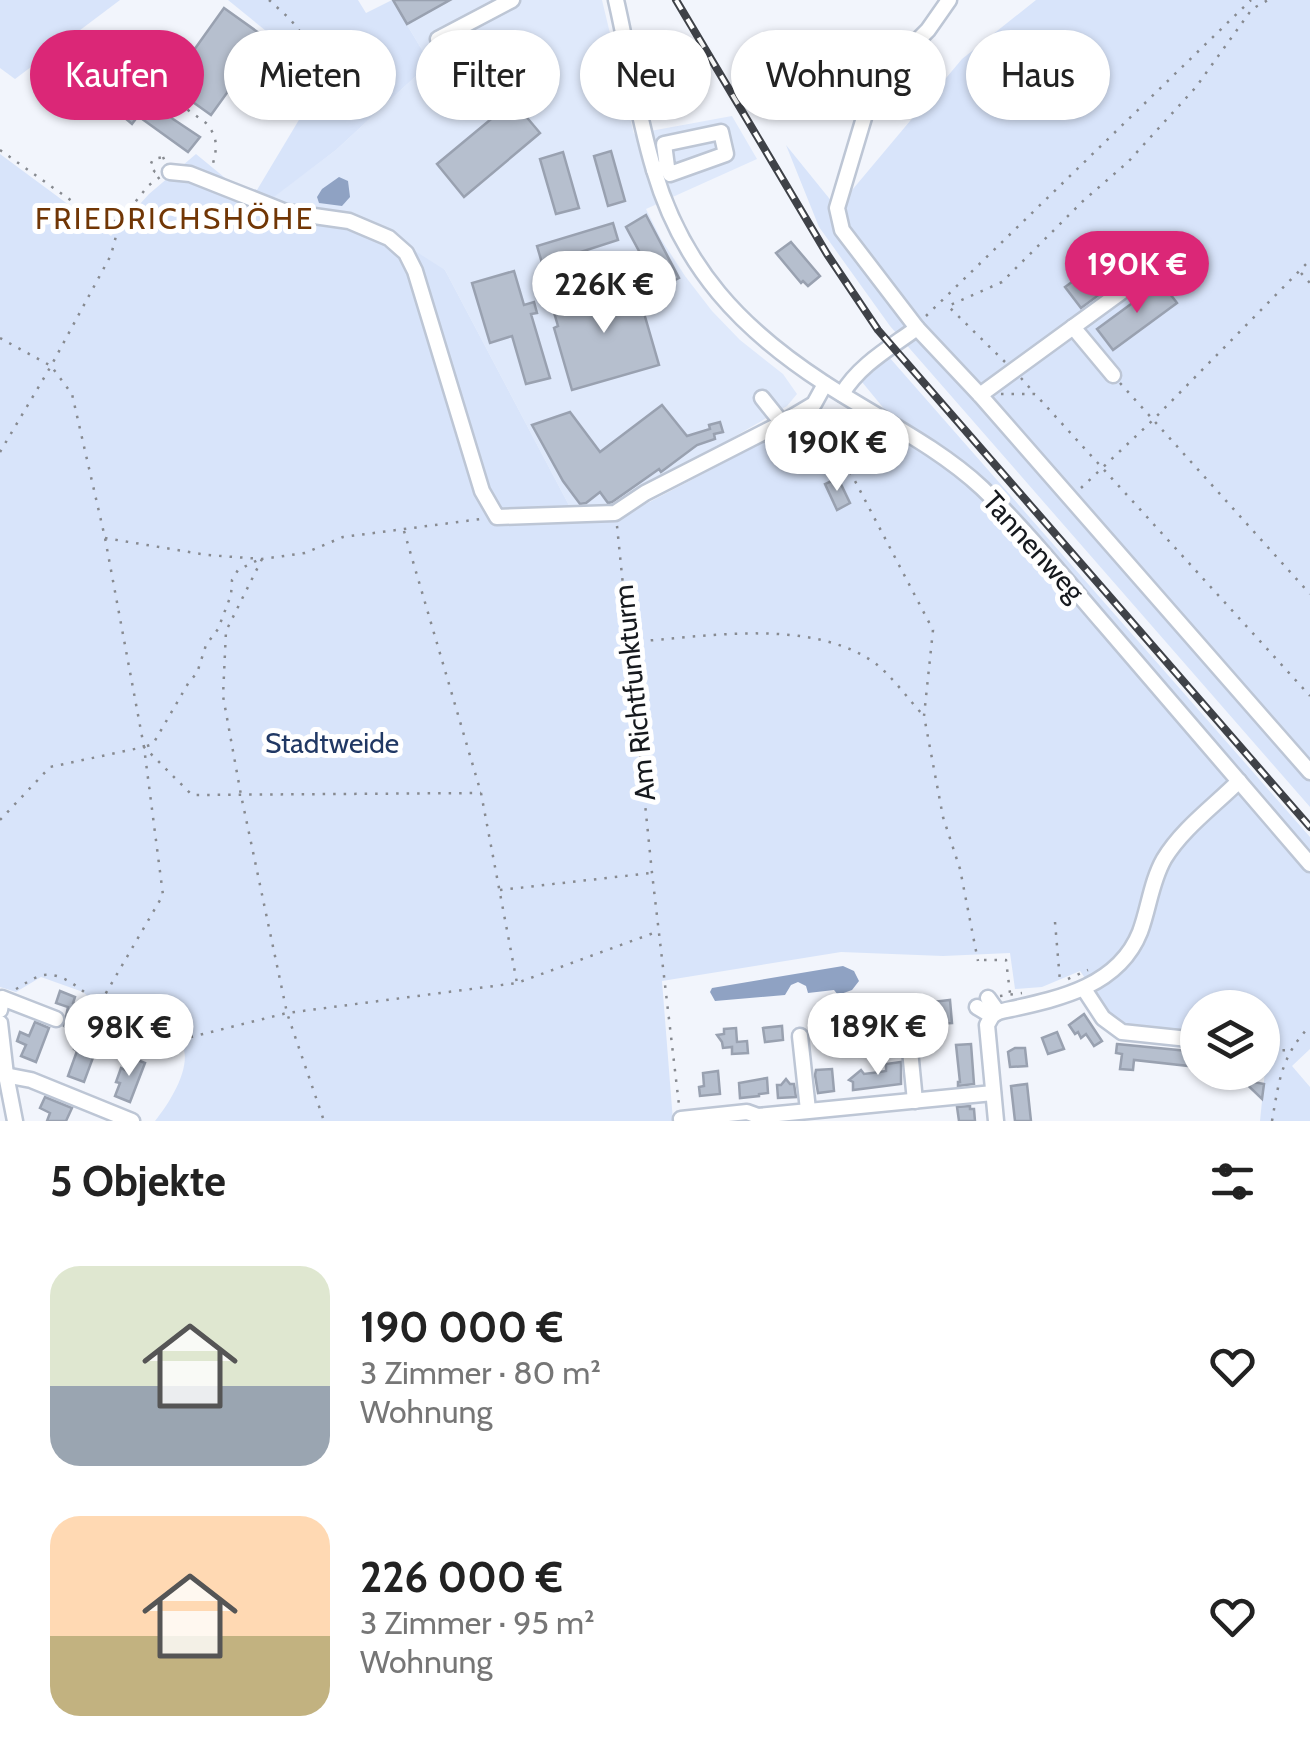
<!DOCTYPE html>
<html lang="de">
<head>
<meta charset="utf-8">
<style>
	:root { --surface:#fff; --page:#f6f6f6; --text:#222; --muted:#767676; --accent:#db2777 }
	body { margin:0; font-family:Cabin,sans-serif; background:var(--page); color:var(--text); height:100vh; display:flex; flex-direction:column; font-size:38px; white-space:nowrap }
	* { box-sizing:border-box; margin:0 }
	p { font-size:32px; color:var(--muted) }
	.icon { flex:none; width:55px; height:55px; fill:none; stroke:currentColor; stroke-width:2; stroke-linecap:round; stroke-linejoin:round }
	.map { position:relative; height:1121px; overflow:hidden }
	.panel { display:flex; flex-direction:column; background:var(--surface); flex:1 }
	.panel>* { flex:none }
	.hud { position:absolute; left:30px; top:30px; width:1250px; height:90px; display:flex; gap:20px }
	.fabs { position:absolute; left:1180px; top:990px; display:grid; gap:20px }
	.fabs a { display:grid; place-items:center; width:100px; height:100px; border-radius:50%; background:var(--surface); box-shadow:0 2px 8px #0004; font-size:50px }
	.price { position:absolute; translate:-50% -85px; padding:0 22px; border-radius:35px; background:#fff; color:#222; font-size:32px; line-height:65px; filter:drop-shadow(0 2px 5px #0008) }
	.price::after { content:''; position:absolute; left:50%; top:60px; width:30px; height:22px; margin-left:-15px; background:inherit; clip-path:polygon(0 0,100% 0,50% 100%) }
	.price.current { background:var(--accent); color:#fff }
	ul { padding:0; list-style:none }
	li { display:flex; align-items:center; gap:30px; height:250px; padding:0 50px }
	li span { display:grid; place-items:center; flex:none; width:280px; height:200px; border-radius:30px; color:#555 }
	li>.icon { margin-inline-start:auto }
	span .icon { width:120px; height:120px; fill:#fffc; stroke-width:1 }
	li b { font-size:42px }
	h2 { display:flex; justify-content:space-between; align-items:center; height:120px; padding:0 50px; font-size:42px }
	.pill { padding:0 35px; border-radius:45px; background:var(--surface); box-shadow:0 2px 8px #0004; font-size:35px; line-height:90px }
	.pill.current { background:var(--accent); color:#fff }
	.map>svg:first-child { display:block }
</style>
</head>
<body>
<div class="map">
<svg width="1310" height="1121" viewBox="0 0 1310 1121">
	<rect width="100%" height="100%" fill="#f2f5fc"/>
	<path fill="#dfe9fb" d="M392,0H602L634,134L732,116L757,159L646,209L661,239L685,276L712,311L740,340L783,374L797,394L787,406L605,512L572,511L445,270L300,209L269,200L336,150L430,63Z"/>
	<g fill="#d8e4fa">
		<path d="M0,0H120L15,79L0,68Z"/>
		<path d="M228,0H358L366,13L392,0L430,63L336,150L270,200L300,209L366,220L445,270L572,511L615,513L636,509L810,418L817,429L839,424L840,415L846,416L897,442L904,433L862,382L889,357L1310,837V1049L1292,1066L1310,1087V1121H1260L1270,1021L1263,1022L1262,1008H1198L1197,1031L1117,1023L1080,971L1042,987L1015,989L1010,953L943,956L841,952L662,981L673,1121H155C171,1101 201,1055 174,1034L156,1040L121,1026L83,992L41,977L16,992L0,987V154L111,236L149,194L196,154L230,182L257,190L324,78Z"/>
		<path d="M1036,0H1310V807L890,326L819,227L786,145L837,208L962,59Z"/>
	</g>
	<g fill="#8fa2c3">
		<path d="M339,177L348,181L350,197L342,206L319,203L317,197L322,189Z"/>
		<path d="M843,966L854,971L859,981L852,990L838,995L834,990L808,993L806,986L798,982L791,985L785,995L715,1001L710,992L712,988Z"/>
	</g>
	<g fill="#b6bfce" stroke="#99a1b0" stroke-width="2.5">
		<path d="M393,0H450L407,24Z"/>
		<path d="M224,8L266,38L242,71L250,77L241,89L234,83L211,115L169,85Z"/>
		<path d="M683,36L689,58L679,61L673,39Z"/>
		<path d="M664,48L705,87L698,94H685V91L651,97L647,69L668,65Z"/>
		<path d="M125,72L134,78L132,81L144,89L141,93L173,119L200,137L188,152L138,116L132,124L125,118L128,114L121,108L125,102L111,92Z"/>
		<path d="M89,78L104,89L94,102L82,93L84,90L81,88Z"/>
		<path d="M275,81L297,96L285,112L264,96Z"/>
		<path d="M513,101L540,133L464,197L437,164Z"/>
		<path d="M611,151L625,201L608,206L594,156Z"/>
		<path d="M563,152L579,208L556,214L540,159Z"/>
		<path d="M646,215L679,278L659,288L626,227Z"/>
		<path d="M613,223L618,240L562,258L568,275L559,278L553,260L542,263L537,246Z"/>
		<path d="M1130,240L1145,261L1081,308L1065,287Z"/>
		<path d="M791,242L820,276L808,286L803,281L801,283L776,253Z"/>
		<path d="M514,271L524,305L534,302L537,313L531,314L550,378L526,384L512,336L490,343L472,283Z"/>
		<path d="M635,282L659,365L572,390L554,328L558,326L553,309L564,306L563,303Z"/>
		<path d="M1161,282L1177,303L1113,350L1097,329Z"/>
		<path d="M662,405L687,436L710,429L709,425L720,422L723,432L714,434L715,439L697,445L661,472L659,469L612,502L608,503L600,492L586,503L580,504L563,481L532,425L570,412L600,452Z"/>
		<path d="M838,478L850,503L837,510L825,484Z"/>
		<path d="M60,991L75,997L73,1003L91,1012L81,1033L64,1026L68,1007L56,1003Z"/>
		<path d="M950,1000L952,1023L934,1024L932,1002Z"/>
		<path d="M908,1004L910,1018L903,1019L904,1031L900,1034L889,1035L888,1017L901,1016L900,1005Z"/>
		<path d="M1084,1014L1102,1041L1094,1046L1086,1034L1081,1038L1078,1032L1075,1034L1069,1025Z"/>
		<path d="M849,1019L851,1038L827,1040L826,1026L835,1025V1021Z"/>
		<path d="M35,1022L49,1028L36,1062L21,1056L26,1045L17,1041L20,1032L29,1036Z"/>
		<path d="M782,1026L783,1040L765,1042L763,1028Z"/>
		<path d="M736,1028L737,1042L747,1041L748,1053L732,1054V1047L723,1048L722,1042L717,1035L724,1034V1029Z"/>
		<path d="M1057,1032L1064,1049L1048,1054L1042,1038Z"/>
		<path d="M79,1036L98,1044L84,1082L68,1076L77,1051L74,1049Z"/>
		<path d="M971,1044L974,1084L958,1086V1082H960L956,1045Z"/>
		<path d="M1117,1044L1198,1052V1067L1134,1060L1133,1070L1120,1069L1122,1054L1116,1053Z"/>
		<path d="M1015,1048H1025L1027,1066L1010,1067L1008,1052Z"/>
		<path d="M130,1057L145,1063L130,1102L115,1096L120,1083L116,1082L121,1068L125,1070Z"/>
		<path d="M901,1062V1084L853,1090V1082L849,1080L861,1070L864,1074L880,1072L886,1071V1064Z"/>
		<path d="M832,1069L834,1091L818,1093L815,1075L816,1070Z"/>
		<path d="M718,1071L720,1094L700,1096L699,1087L704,1086L703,1073Z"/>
		<path d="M1234,1072H1262L1253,1082L1264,1084L1262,1099Z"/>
		<path d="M767,1078L768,1093L759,1094V1096L740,1098L739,1083Z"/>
		<path d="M786,1079L790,1084H794L796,1097L778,1098L777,1085H781Z"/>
		<path d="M1027,1084L1031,1121H1015L1011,1086Z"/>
		<path d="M45,1097L72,1108L66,1121H47L50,1113L40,1108Z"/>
		<path d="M970,1106V1109H974L975,1121H959L957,1107Z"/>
	</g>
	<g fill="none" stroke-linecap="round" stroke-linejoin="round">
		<defs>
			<g id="minor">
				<path d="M616,0C629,56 637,114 654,170C683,268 741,329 824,383C876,417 937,446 982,488C1025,529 1064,578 1103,623C1172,703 1241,784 1310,864"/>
				<path d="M438,39L512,0"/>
				<path d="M654,170L667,167L670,174L726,154L721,132L664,144L667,167"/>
				<path d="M170,172L190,174L286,212L349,221L389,238L406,253L415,271L482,491L497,517L615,513L645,493L782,423L814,404L825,384"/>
				<path d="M1073,327L1113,375"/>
				<path d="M917,328L980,395L1310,772"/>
				<path d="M842,394C859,365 890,348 917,328L842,230L837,208L866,111L897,61L928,30L949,0"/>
				<path d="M980,395L1176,252"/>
				<path d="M762,398L782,423"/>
				<path d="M1084,989L1103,1018L1122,1032L1198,1040"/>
				<path d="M988,998L998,1012"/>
				<path d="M977,1007L992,1016"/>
				<path d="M0,1010L2,998L56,1019"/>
				<path d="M0,1023L6,1075L15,1121"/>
				<path d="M800,1036L808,1110"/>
				<path d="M909,1040L915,1101"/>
				<path d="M0,1074L31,1080L132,1121"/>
				<path d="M681,1119L747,1112L758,1116"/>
				<path d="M758,1121V1116L993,1093"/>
				<path d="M996,1121L987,1025L992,1016L998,1012C1051,1000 1117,990 1140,932C1149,908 1151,882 1164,859C1182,829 1214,806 1239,781"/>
			</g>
		</defs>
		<use href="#minor" stroke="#bdc6d5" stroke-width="19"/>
		<g stroke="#878a90" stroke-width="2.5" stroke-dasharray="2.5 8" stroke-linecap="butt">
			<path d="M269,0L290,19L314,49L344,71"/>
			<path d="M145,79L206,123C219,138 217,149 212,167"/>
			<path d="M0,150L100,221H120L148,186L160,177"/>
			<path d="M163,157L170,172H155L150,166L153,159Z"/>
			<path d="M1301,273L1310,283"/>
			<path d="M926,316L1251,0"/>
			<path d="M0,338L51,366L72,394L105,538L144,747L163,895L99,1005"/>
			<path d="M1005,362L948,306L1002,282L1083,201L1128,162L1196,87L1252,9L1268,0"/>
			<path d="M1021,378L1035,394"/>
			<path d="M1120,383L1310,594"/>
			<path d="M1001,394H1035L1310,696"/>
			<path d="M821,416L933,630L924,716L943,817L960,869L978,961"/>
			<path d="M0,452L51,366L111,255L120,221"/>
			<path d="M1081,488L1153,420L1310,260"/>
			<path d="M617,526L652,873L679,1105"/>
			<path d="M404,531L481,793L517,983"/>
			<path d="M105,538L207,555L262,559L305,553L343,537L481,519"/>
			<path d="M262,559L226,631L223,696L241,795L287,1013L324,1121"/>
			<path d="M630,642C705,637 810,617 875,663C891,675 909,700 923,715"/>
			<path d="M147,746L153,744L189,682L197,673L206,645L218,629L231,595L232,580L238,570L260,559"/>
			<path d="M0,820L50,767L144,747L192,795L481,793"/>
			<path d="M500,890L651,873"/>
			<path d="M1055,922L1060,981"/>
			<path d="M984,960H1006L1010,993"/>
			<path d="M1068,979L1088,970"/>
			<path d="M16,989C25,984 33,977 44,975C81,970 117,1040 167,1043L287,1013L517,983L659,931"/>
			<path d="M1000,996L1022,993"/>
			<path d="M1262,1048L1271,1051L1289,1050"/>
			<path d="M1272,1121C1279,1081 1281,1056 1310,1026"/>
		</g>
		<use href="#minor" stroke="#fff" stroke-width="14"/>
		<defs>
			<path id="rail" d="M676,0L827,254L878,330L1310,827"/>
		</defs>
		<use href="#rail" stroke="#3f4248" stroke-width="8"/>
		<use href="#rail" stroke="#fff" stroke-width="4" stroke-dasharray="11" stroke-linecap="butt"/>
	</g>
	<g text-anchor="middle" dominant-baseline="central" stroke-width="10" stroke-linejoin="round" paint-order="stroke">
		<g font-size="28" fill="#16191e" stroke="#fff">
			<text transform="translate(1034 546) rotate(48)">Tannenweg</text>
			<text transform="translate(634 693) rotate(-96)">Am Richtfunkturm</text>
		</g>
		<g font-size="28" fill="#203864" stroke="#fff">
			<text x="332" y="743">Stadtweide</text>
		</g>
		<g font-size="30" letter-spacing="2.5" fill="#713605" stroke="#fff">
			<text x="175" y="218">FRIEDRICHSHÖHE</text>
		</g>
	</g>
</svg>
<div class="fabs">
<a><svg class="icon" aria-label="layers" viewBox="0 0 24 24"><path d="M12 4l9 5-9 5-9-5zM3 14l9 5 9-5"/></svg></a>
</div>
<b class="price current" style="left:1137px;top:316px">190K €</b>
<b class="price" style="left:604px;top:336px">226K €</b>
<b class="price" style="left:837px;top:494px">190K €</b>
<b class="price" style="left:878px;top:1078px">189K €</b>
<b class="price" style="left:129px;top:1079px">98K €</b>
<div class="hud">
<a class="pill current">Kaufen</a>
<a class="pill">Mieten</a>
<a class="pill">Filter</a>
<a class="pill">Neu</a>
<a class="pill">Wohnung</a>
<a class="pill">Haus</a>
</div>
</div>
<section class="panel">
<h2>5 Objekte<svg class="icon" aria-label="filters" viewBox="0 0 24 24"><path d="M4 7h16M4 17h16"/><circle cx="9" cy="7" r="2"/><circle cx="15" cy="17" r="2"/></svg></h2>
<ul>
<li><span style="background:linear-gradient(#dfe7d0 60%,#9aa5b1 0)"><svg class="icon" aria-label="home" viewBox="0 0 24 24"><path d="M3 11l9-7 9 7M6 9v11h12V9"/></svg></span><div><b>190 000 €</b><p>3 Zimmer · 80 m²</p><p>Wohnung</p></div><svg class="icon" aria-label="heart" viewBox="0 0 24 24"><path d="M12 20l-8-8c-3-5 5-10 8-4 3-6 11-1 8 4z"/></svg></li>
<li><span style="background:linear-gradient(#ffd9b3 60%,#c2b280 0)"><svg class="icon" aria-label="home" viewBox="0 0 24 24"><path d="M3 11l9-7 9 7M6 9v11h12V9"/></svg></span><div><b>226 000 €</b><p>3 Zimmer · 95 m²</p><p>Wohnung</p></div><svg class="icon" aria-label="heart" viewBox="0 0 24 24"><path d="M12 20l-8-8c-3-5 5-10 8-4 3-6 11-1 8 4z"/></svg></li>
</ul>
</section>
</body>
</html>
